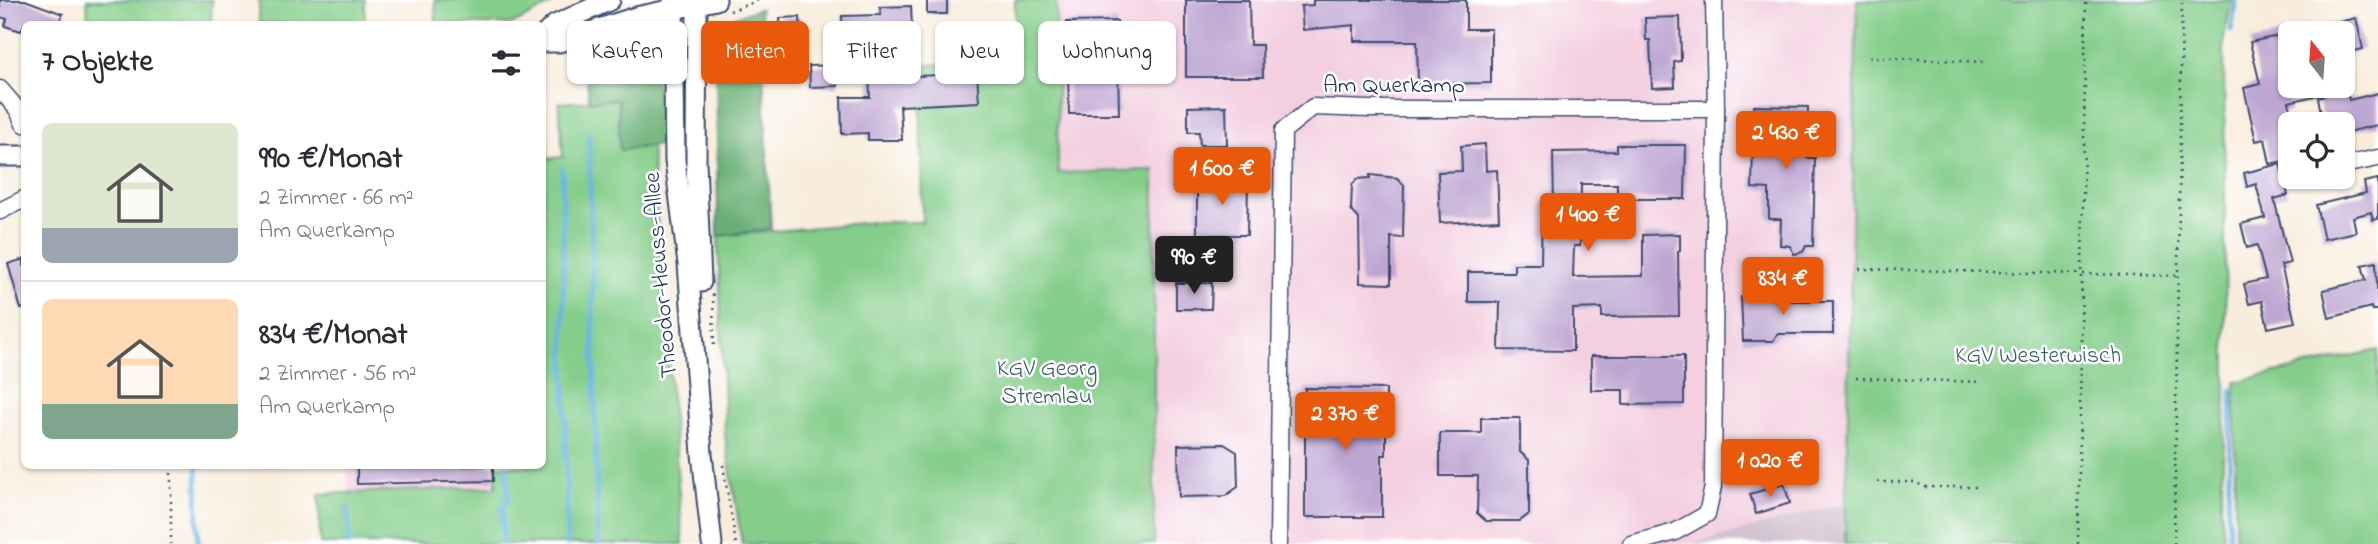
<!DOCTYPE html>
<html lang="de">
<head>
<meta charset="utf-8">
<style>
	:root { --surface:#fff; --page:#f7f7f7; --text:#2b2b33; --muted:#7c7c81; --line:#e1e1e2; --accent:#ea580c }
	body { margin:0; font-family:"Indie Flower",sans-serif; background:var(--page); color:var(--text); height:100vh; display:flex; flex-direction:column; font-size:26px; white-space:nowrap }
	* { box-sizing:border-box; margin:0 }
	p { font-size:23px; color:var(--muted) }
	.icon { flex:none; width:38px; height:38px; fill:none; stroke:currentColor; stroke-width:2; stroke-linecap:round; stroke-linejoin:round }
	.map { position:relative; flex:1; overflow:hidden }
	.drawer { position:absolute; left:21px; top:21px; width:525px; height:448px; display:flex; flex-direction:column; background:var(--surface); border-radius:10px; box-shadow:0 2px 5px #0004 }
	.drawer>* { flex:none }
	.hud { position:absolute; left:567px; top:21px; width:665px; height:63px; display:flex; gap:14px }
	.needle { width:46px; rotate:343deg }
	.tools { position:absolute; left:2278px; top:21px; display:grid; gap:14px }
	.tools a { display:grid; place-items:center; width:77px; height:77px; border-radius:10px; background:var(--surface); box-shadow:0 2px 5px #0004; font-size:35px }
	.price { position:absolute; translate:-50% -60px; padding:0 16px; border-radius:7px; background:var(--accent); color:#fff; font-size:23px; line-height:46px; filter:drop-shadow(0 2px 4px #0008) }
	.price::after { content:''; position:absolute; left:50%; top:42px; width:21px; height:16px; margin-left:-10px; background:inherit; clip-path:polygon(0 0,100% 0,50% 100%) }
	.price.on { background:#222; color:#fff }
	ul { padding:0; list-style:none }
	li { display:flex; align-items:center; gap:21px; height:175px; padding:0 21px }
	li+li { border-top:2px solid var(--line) }
	li span { display:grid; place-items:center; flex:none; width:196px; height:140px; border-radius:10px; color:#555 }
	li>.icon { margin-inline-start:auto }
	span .icon { width:84px; height:84px; fill:#fffc; stroke-width:1 }
	li b { font-size:30px }
	h2 { display:flex; justify-content:space-between; align-items:center; height:84px; padding:0 21px; font-size:30px }
	.tag { padding:0 24px; border-radius:10px; background:var(--surface); box-shadow:0 2px 5px #0004; font-size:24px; line-height:63px }
	.tag.on { background:var(--accent); color:#fff }
	.map>svg:first-child { display:block }
</style>
</head>
<body>
<div class="map">
<svg width="2378" height="544" viewBox="0 0 2378 544">
	<rect width="100%" height="100%" fill="#fff"/>
	<filter id="ink" filterUnits="userSpaceOnUse"><feTurbulence type="fractalNoise" baseFrequency=".0143" numOctaves="2"/><feDisplacementMap in="SourceGraphic" scale="14" xChannelSelector="R" yChannelSelector="G"/><feConvolveMatrix kernelMatrix="1 2 1 2 8 2 1 2 1" color-interpolation-filters="sRGB"/></filter>
	<filter id="wash" filterUnits="userSpaceOnUse"><feTurbulence type="fractalNoise" baseFrequency=".00686" numOctaves="4" result="noise"/><feDisplacementMap in="SourceGraphic" scale="28" xChannelSelector="R" yChannelSelector="G"/><feGaussianBlur stdDeviation="1.57" result="paint"/><feColorMatrix in="noise" values="0 0 0 0 0 0 0 0 0 0 0 0 0 0 0 0 0 1.4 0 .05"/><feComposite in="paint" operator="in"/></filter>
	<g filter="url(#wash)">
		<rect width="100%" height="100%" fill="#f8eddc"/>
		<g fill="#f3cfdf">
			<path d="M1056,0H1857L1846,502L1692,544H1154V170L1058,173Z"/>
			<path d="M347,466H496V487L348,493Z"/>
		</g>
		<path fill="#cfbdce" d="M1846,502L1845,544H1692Z"/>
		<g fill="#84cd8a" stroke="#507e74" stroke-width="2">
			<path d="M87,0H212L211,24H88Z"/>
			<rect x="259" y="0" width="106" height="24"/>
			<path d="M435,0H560L513,24H436Z"/>
			<path d="M1015,0H1056L1058,173L1154,170V544H742L725,436L718,236L873,222H922L920,65L1015,62Z"/>
			<path d="M1857,0H2232L2224,38L2226,390L2221,509L2225,544H1845Z"/>
			<path d="M618,99L620,150L651,146L683,544H320L319,494L496,487V466H542L543,159L563,157L559,103Z"/>
			<path d="M2378,350V544H2235V382Z"/>
		</g>
		<g fill="#6bb076" stroke="#43706a" stroke-width="2">
			<path d="M760,9L771,229L718,236L716,47C723,20 734,15 760,9Z"/>
			<path d="M631,49L649,57L661,100L662,145L620,150L618,99L589,101L585,61Z"/>
		</g>
		<g fill="none" stroke-linecap="round" stroke-linejoin="round">
			<g stroke="#6ab6e4" stroke-width="5">
				<path d="M2231,31L2236,0"/>
				<path d="M589,134L598,544"/>
				<path d="M562,168L567,544"/>
				<path d="M197,466L198,544"/>
				<path d="M348,509L349,544"/>
				<path d="M503,544L502,508L508,500L507,466"/>
				<path d="M2230,544L2228,510L2232,390"/>
			</g>
		</g>
		<g id="blocks">
			<g fill="#bea6d2">
				<path d="M0,0H25L63,14L58,24H24L21,31L5,26L7,19L0,17Z"/>
				<rect x="927" y="0" width="20" height="14"/>
				<path d="M1186,0H1249L1250,45H1262L1263,77H1186Z"/>
				<path d="M1313,0H1466V29H1491V83L1418,84L1417,41H1354V25L1303,30L1301,6L1313,5Z"/>
				<path d="M911,6L912,28H903V41L864,42L865,61L843,62L842,16L881,15L880,7Z"/>
				<path d="M800,17L801,40L781,41L780,18Z"/>
				<path d="M1680,17L1681,61L1674,62L1675,87L1652,88L1650,40H1646L1645,18Z"/>
				<path d="M2356,18L2363,49L2343,54V33H2314V28Z"/>
				<path d="M1117,21L1119,114H1069L1067,22Z"/>
				<path d="M2291,33V86H2334L2335,91L2289,102L2291,111L2283,113L2288,133L2282,134L2288,160L2270,164L2265,139L2256,141L2244,88L2260,84L2250,42Z"/>
				<path d="M837,65L838,86L810,87L809,66Z"/>
				<path d="M886,66V75L917,73L918,76L977,73L979,102L900,106L902,140H868V133L842,134L841,97H870L869,67Z"/>
				<path d="M2346,90L2349,100L2378,93V125L2343,133V124H2330L2328,117L2322,119L2318,97Z"/>
				<path d="M1226,106L1227,145H1200L1199,132H1188V107Z"/>
				<path d="M1754,106L1808,107L1807,158H1815L1813,246H1806L1803,252L1794,254L1790,246L1780,245L1781,219H1769V189L1752,188Z"/>
				<path d="M1485,144L1486,171L1497,170L1499,220L1440,223L1438,172L1462,171L1461,146Z"/>
				<path d="M1617,145H1686L1685,199H1617V184H1581L1580,246H1574L1573,277L1643,276V235L1680,234V251H1678L1679,316L1602,317V308L1573,309V351L1499,350L1500,302H1468V272H1514V264H1541L1542,203H1554L1553,152L1617,151Z"/>
				<path d="M2280,164L2288,195L2274,199L2290,263L2281,265L2295,322L2268,328L2262,301L2249,304L2244,284L2266,279L2257,245L2247,248L2241,224L2265,218L2256,184L2247,187L2244,173Z"/>
				<path d="M1370,175L1397,178L1404,185L1403,238L1391,237V284L1360,283L1359,219L1351,210L1352,185L1357,179L1370,178Z"/>
				<path d="M1197,179H1248L1247,235H1197Z"/>
				<path d="M2378,179V219L2373,220L2371,212L2353,217L2356,232L2324,239L2316,205L2366,193L2364,182Z"/>
				<path d="M24,259V308L21,309L8,264Z"/>
				<path d="M2376,262L2378,310H2372L2371,307L2329,318L2323,290L2366,280L2362,265Z"/>
				<path d="M1176,283H1212L1211,309H1176Z"/>
				<path d="M1748,291H1775V301H1833V334H1778L1773,341H1743L1741,297H1748Z"/>
				<path d="M1591,356H1684V404L1623,405V390H1591Z"/>
				<path d="M1305,388L1386,389V455H1382V517H1305Z"/>
				<path d="M1481,418H1520V452L1529,460V514L1520,521H1486L1477,513L1478,476H1440V433H1481Z"/>
				<path d="M1224,444L1237,452L1238,487L1225,496L1179,497L1178,445Z"/>
				<path d="M357,466H493V481L357,484Z"/>
				<path d="M1784,484L1790,503L1756,514L1750,494Z"/>
			</g>
		</g>
	</g>
	<g filter="url(#ink)">
		<use href="#blocks" fill-opacity="0" stroke="#3c4c71" stroke-width="2"/>
		<g fill="none" stroke-linecap="round" stroke-linejoin="round">
			<defs>
				<g id="minor">
					<path d="M0,89L18,110L24,124"/>
					<path d="M2343,165L2378,158"/>
					<path d="M0,211L24,199"/>
					<path d="M1278,544L1283,131L1313,107L1369,109H1716"/>
					<path d="M1631,544L1675,532L1707,514L1713,487L1716,109L1714,0"/>
				</g>
				<g id="tertiary">
					<path d="M673,0L675,161L688,264L702,454L712,544"/>
					<path d="M697,0L696,162L701,282"/>
					<path d="M618,33C643,27 650,31 673,41"/>
					<path d="M542,37L555,25L610,0"/>
					<path d="M542,42H559L636,17L716,0"/>
					<path d="M0,156H24"/>
				</g>
			</defs>
			<use href="#minor" stroke="#3c4c71" stroke-width="19"/>
			<use href="#tertiary" stroke="#3c4c71" stroke-width="23"/>
			<g stroke="#3c4c71" stroke-width="2.5" stroke-dasharray="2 5" stroke-linecap="butt">
				<path d="M730,11L759,0"/>
				<path d="M715,29L722,17"/>
				<path d="M1869,57L1987,62"/>
				<path d="M1859,269L2177,276"/>
				<path d="M713,294L714,350"/>
				<path d="M1856,378L1982,382"/>
				<path d="M723,465L736,544"/>
				<path d="M171,466V544"/>
				<path d="M1877,482H1914L1925,487H1981"/>
				<path d="M2078,544L2086,0"/>
				<path d="M2174,544L2182,0"/>
			</g>
			<use href="#minor" stroke="#fff" stroke-width="16"/>
			<use href="#tertiary" stroke="#fff" stroke-width="19"/>
		</g>
	</g>
	<g text-anchor="middle" dominant-baseline="central" stroke-width="5" stroke-linejoin="round" paint-order="stroke">
		<g font-size="24" fill="#1b2f5e" stroke="#fff">
			<text x="1394" y="86">Am Querkamp</text>
			<text transform="translate(662 275) rotate(-95)">Theodor-Heuss-Allee</text>
		</g>
		<g font-size="24" fill="#3a5e6b" stroke="#fff">
			<text x="2038" y="356">KGV Westerwisch</text>
			<text x="1047" y="369">KGV Georg<tspan x="1047" dy="28">Stremlau</tspan></text>
		</g>
	</g>
</svg>
<div class="tools">
<a><svg class="needle" viewBox="-14 -14 28 28"><path d="M0-13l5 13h-10z" fill="#e53935"/><path d="M0 13l5-13h-10z" fill="#7c7c81"/></svg></a>
<a><svg class="icon" aria-label="locate" viewBox="0 0 24 24"><circle cx="12" cy="12" r="6"/><path d="M12 2v4M12 18v4M2 12h4M18 12h4"/></svg></a>
</div>
<b class="price" style="left:1786px;top:171px">2 430 €</b>
<b class="price" style="left:1222px;top:207px">1 600 €</b>
<b class="price" style="left:1588px;top:253px">1 400 €</b>
<b class="price on" style="left:1194px;top:296px">990 €</b>
<b class="price" style="left:1783px;top:317px">834 €</b>
<b class="price" style="left:1345px;top:452px">2 370 €</b>
<b class="price" style="left:1770px;top:499px">1 020 €</b>
<div class="hud">
<a class="tag">Kaufen</a>
<a class="tag on">Mieten</a>
<a class="tag">Filter</a>
<a class="tag">Neu</a>
<a class="tag">Wohnung</a>
</div>
<section class="drawer">
<h2>7 Objekte<svg class="icon" aria-label="filters" viewBox="0 0 24 24"><path d="M4 7h16M4 17h16"/><circle cx="9" cy="7" r="2"/><circle cx="15" cy="17" r="2"/></svg></h2>
<ul>
<li><span style="background:linear-gradient(#dfe7d0 75%,#9aa5b1 0)"><svg class="icon" aria-label="home" viewBox="0 0 24 24"><path d="M3 11l9-7 9 7M6 9v11h12V9"/></svg></span><div><b>990 €/Monat</b><p>2 Zimmer · 66 m²</p><p>Am Querkamp</p></div></li>
<li><span style="background:linear-gradient(#ffd9b3 75%,#7fa58c 0)"><svg class="icon" aria-label="home" viewBox="0 0 24 24"><path d="M3 11l9-7 9 7M6 9v11h12V9"/></svg></span><div><b>834 €/Monat</b><p>2 Zimmer · 56 m²</p><p>Am Querkamp</p></div></li>
</ul>
</section>
</div>
</body>
</html>
